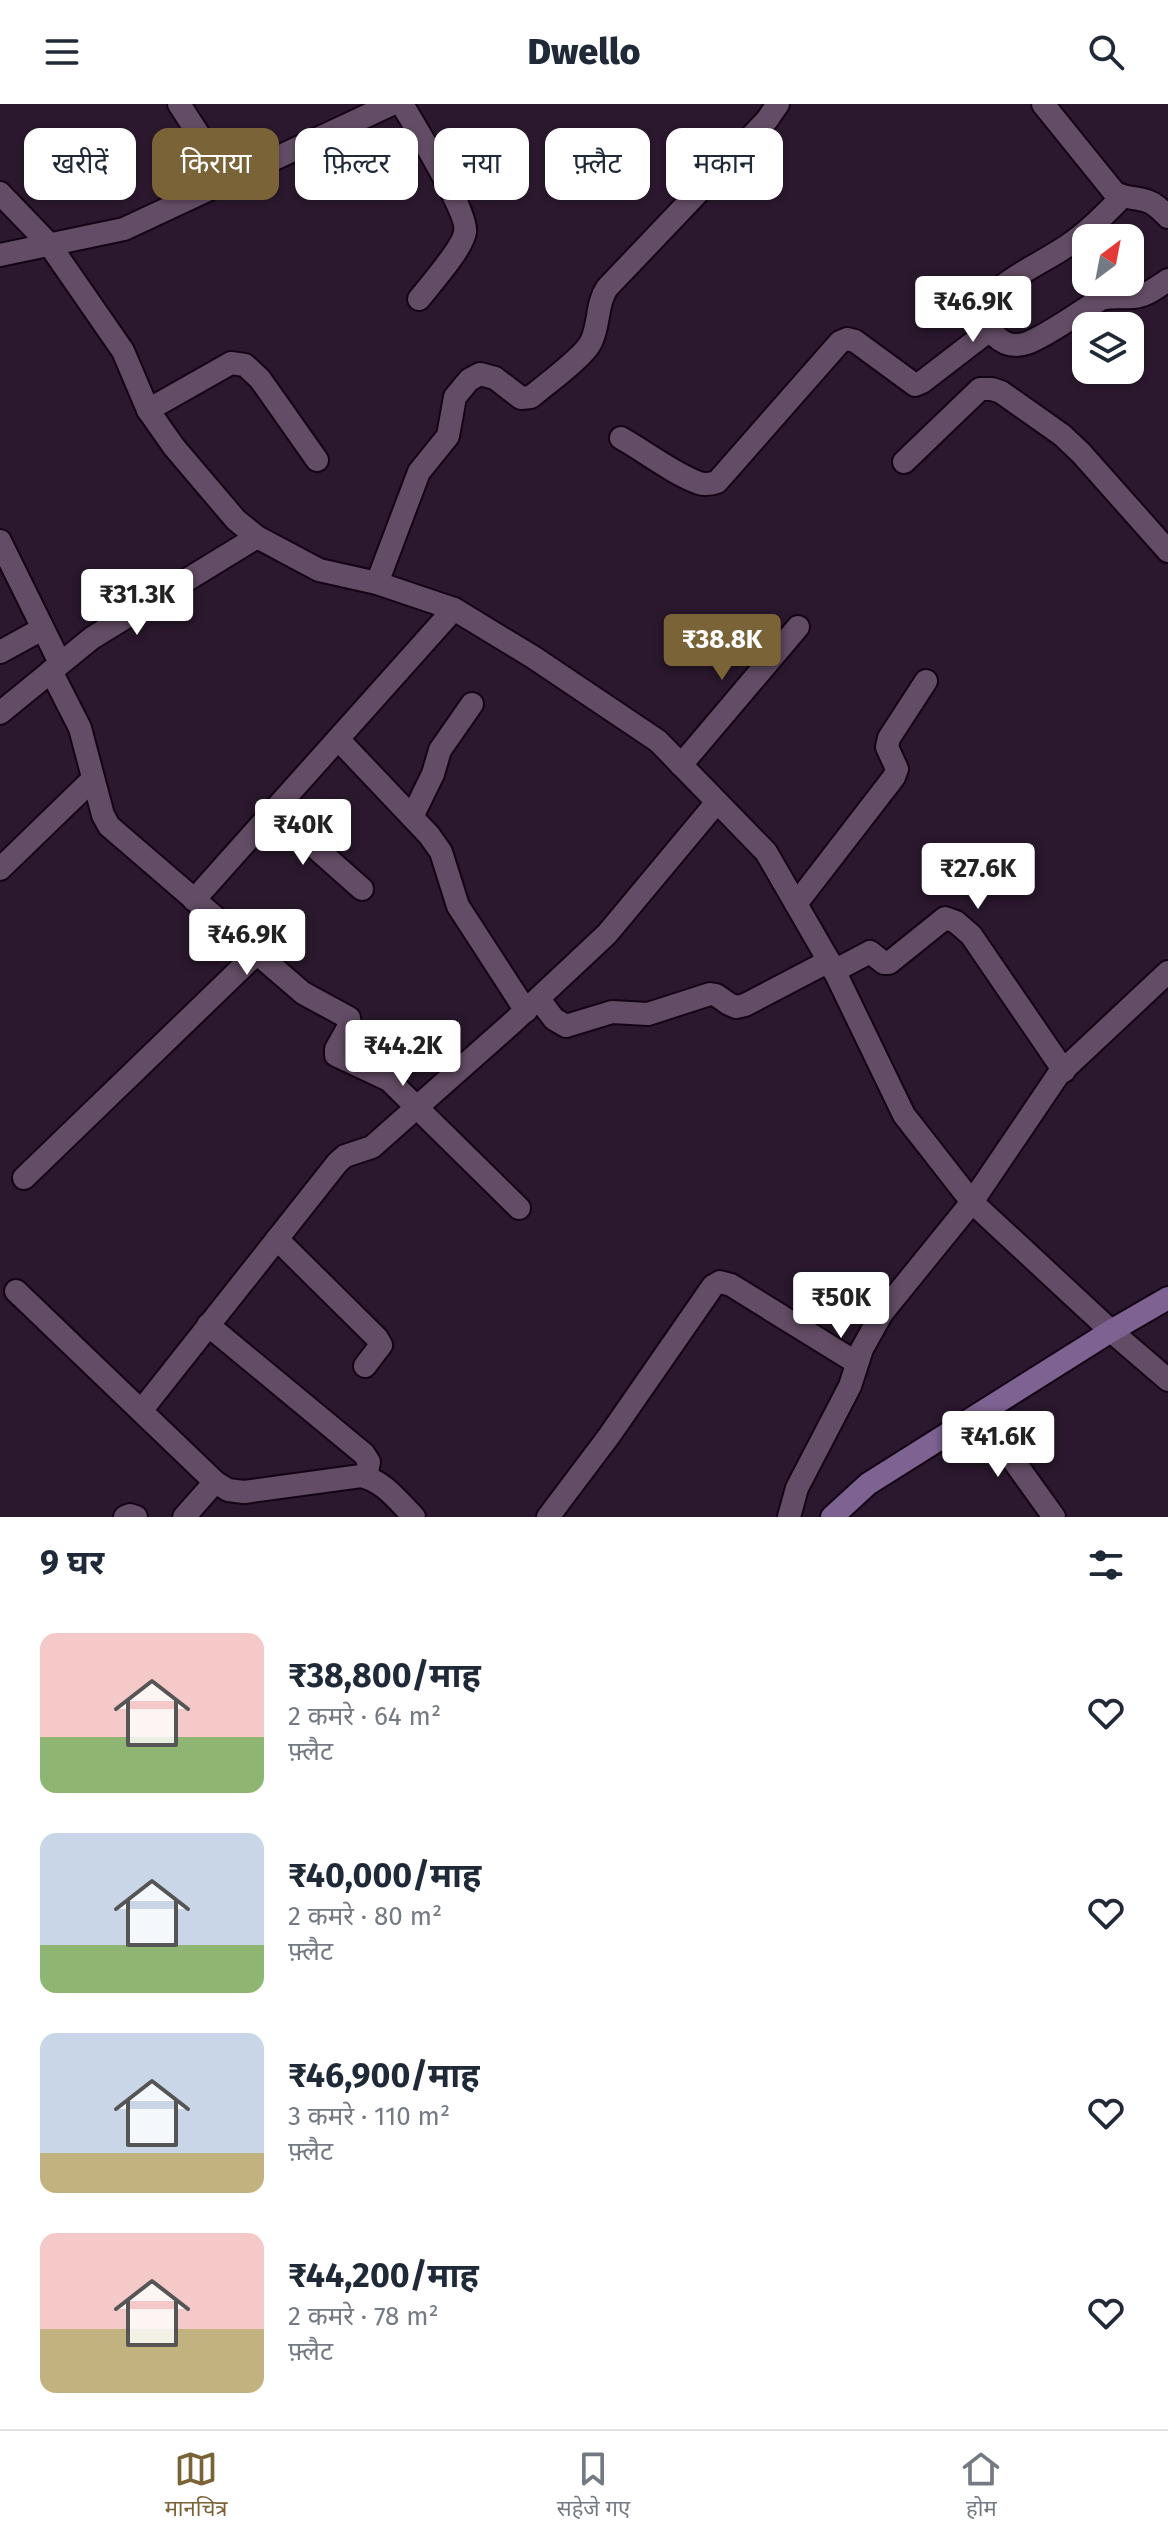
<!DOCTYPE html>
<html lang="hi">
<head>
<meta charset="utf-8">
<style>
	:root { --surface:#fff; --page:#f2f2f3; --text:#1f2937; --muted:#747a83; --line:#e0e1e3; --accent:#7b6338 }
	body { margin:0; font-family:"Fira Sans","Noto Sans Devanagari",sans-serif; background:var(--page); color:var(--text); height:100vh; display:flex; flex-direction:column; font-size:30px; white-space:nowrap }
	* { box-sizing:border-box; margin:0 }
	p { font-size:26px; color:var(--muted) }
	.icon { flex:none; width:44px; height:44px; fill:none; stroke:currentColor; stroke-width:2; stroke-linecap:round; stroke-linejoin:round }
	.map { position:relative; height:1413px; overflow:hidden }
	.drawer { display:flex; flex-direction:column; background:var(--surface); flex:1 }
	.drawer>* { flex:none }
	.banner { position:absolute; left:24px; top:24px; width:1120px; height:72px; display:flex; gap:16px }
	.needle { width:52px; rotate:32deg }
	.controls { position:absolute; left:1072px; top:120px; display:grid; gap:16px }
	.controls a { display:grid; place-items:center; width:72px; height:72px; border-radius:16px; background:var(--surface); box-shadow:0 2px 6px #0004; font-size:40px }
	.price { position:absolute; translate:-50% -68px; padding:0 18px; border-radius:8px; background:#fff; color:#222; font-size:26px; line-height:52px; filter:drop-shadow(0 2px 4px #0008) }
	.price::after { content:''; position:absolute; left:50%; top:48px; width:24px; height:18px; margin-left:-12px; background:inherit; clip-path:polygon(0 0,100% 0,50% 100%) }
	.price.on { background:var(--accent); color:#fff }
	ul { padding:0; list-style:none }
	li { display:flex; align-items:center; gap:24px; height:200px; padding:0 40px }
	li span { display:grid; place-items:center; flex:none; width:224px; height:160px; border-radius:16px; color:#555 }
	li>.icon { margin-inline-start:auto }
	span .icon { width:96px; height:96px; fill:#fffc; stroke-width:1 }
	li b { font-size:34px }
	h2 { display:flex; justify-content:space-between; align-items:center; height:96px; padding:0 40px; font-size:34px }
	.pill { padding:0 28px; border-radius:16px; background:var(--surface); box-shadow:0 2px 6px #0004; font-size:28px; line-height:72px }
	.pill.on { background:var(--accent); color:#fff }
	header { display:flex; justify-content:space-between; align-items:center; height:104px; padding:0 40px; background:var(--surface); font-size:36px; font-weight:800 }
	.menu { display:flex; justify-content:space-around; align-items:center; height:112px; border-top:2px solid var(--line); background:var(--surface); font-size:22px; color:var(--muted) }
	.menu a { display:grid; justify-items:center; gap:4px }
	.menu .on { color:var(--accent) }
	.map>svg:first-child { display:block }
</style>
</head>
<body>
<header><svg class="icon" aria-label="menu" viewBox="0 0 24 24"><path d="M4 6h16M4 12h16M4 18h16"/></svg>Dwello<svg class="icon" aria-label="search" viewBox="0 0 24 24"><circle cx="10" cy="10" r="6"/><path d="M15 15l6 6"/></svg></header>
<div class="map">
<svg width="1168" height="1413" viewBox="0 0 1168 1413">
	<rect width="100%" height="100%" fill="#2b182e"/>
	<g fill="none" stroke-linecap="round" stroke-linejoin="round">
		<defs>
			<g id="minor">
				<path d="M179,0L228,76"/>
				<path d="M402,0C414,21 469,110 465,128C463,144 430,181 419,195"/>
				<path d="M1043,0L1114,88C1125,95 1135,93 1147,97C1156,100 1162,107 1168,113"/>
				<path d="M0,89L49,140L123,247L148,306L174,343L236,416L257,433L319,466L377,479L454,505L533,553L658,637L766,748L833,864L904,1011L972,1098L1111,1227"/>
				<path d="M1122,93C1105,110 1088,128 1067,142C1045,157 1019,168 999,185C973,207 994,251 1027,239C1047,232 1081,207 1101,195C1112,192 1122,194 1133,193C1147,192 1157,183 1168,176"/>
				<path d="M148,306L231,259L245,261L260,275L317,356"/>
				<path d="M621,334C646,348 672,369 699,379C705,381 711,380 717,378L840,238L847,235L855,237L915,281L922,278L991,225"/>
				<path d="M904,358L980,285H992L1001,288L1062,331L1081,349L1168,447"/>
				<path d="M0,437L60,559"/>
				<path d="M377,479L419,368L448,332L455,293L469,276L480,270L495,274L521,294L531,293C545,281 584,253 591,238C600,220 596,200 607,184L767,16L778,0"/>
				<path d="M0,548L42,525"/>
				<path d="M51,567L80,624L103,711L109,722L303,889L349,914L350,920L336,945V951L389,976L519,1104"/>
				<path d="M0,609L92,534L257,433"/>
				<path d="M338,635L429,731L441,748L458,802L526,907"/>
				<path d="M681,661L798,523"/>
				<path d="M274,707L362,785"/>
				<path d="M412,713L433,670L440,646L472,600"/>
				<path d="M0,765L93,675"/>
				<path d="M194,796L454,505"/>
				<path d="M796,800L894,673L897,665L887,643L889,634L926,577"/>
				<path d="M834,867L870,848L884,859H889L945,814L956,818L971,831L1064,967"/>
				<path d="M539,895L554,915L566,922L612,908L648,910L710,890L716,891L729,900L736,903L745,901L829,857"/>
				<path d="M24,1074L256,850"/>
				<path d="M277,1135L377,1234L381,1241L365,1262"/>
				<path d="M16,1187L215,1378L228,1386L244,1388L361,1372C384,1377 398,1397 414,1413"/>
				<path d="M208,1221L364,1350L369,1358L366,1373"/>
				<path d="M141,1307L338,1058L345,1052L372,1043L512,919L607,830L717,698"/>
				<path d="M980,1310L1054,1413"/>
				<path d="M125,1413L130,1411L136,1413"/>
				<path d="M184,1413L215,1378"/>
				<path d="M548,1413L609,1332L713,1182L720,1178L731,1181L857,1259"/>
				<path d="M789,1413L797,1384L850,1282L862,1245L882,1209L972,1098L1058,971L1168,868"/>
			</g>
			<g id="tertiary">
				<path d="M0,151L124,125L392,0"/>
				<path d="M1111,1227L1168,1276"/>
			</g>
			<path id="secondary" d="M832,1413L868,1380L1111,1227L1168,1194"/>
		</defs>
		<use href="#minor" stroke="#130315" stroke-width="26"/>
		<use href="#tertiary" stroke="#130315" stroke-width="26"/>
		<use href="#secondary" stroke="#130315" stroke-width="26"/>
		<use href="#minor" stroke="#634c65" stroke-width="22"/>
		<use href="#tertiary" stroke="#634c65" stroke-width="22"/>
		<use href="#secondary" stroke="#7e6392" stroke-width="22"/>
	</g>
</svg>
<div class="controls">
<a><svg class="needle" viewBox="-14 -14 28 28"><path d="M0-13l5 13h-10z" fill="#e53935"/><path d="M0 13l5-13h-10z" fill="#747a83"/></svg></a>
<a><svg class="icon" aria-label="layers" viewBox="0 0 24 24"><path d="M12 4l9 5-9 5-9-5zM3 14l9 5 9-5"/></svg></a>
</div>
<b class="price" style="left:973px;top:240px">₹46.9K</b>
<b class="price" style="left:137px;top:533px">₹31.3K</b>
<b class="price on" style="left:722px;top:578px">₹38.8K</b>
<b class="price" style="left:303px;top:763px">₹40K</b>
<b class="price" style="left:978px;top:807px">₹27.6K</b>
<b class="price" style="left:247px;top:873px">₹46.9K</b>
<b class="price" style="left:403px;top:984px">₹44.2K</b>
<b class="price" style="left:841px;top:1236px">₹50K</b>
<b class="price" style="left:998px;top:1375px">₹41.6K</b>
<div class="banner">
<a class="pill">खरीदें</a>
<a class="pill on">किराया</a>
<a class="pill">फ़िल्टर</a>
<a class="pill">नया</a>
<a class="pill">फ़्लैट</a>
<a class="pill">मकान</a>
</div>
</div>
<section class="drawer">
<h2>9 घर<svg class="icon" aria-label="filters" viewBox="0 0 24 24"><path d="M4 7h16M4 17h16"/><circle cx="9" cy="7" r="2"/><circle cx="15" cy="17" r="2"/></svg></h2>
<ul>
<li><span style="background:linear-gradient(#f6c9c9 65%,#8fb573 0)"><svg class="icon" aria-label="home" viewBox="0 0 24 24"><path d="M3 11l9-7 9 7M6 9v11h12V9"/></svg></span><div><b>₹38,800/माह</b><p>2 कमरे · 64 m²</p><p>फ़्लैट</p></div><svg class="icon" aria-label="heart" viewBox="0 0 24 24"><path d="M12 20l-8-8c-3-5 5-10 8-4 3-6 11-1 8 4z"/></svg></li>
<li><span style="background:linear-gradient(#c9d6e8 70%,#8fb573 0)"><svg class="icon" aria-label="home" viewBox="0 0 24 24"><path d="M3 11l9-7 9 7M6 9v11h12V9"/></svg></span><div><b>₹40,000/माह</b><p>2 कमरे · 80 m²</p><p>फ़्लैट</p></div><svg class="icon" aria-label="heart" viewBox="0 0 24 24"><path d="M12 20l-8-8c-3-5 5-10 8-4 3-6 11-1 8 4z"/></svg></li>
<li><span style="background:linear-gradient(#c9d6e8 75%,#c2b280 0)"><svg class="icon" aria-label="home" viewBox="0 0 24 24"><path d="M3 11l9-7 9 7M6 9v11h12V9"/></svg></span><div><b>₹46,900/माह</b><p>3 कमरे · 110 m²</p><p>फ़्लैट</p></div><svg class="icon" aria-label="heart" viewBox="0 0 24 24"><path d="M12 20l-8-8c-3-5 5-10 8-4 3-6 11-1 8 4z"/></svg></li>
<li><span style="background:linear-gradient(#f6c9c9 60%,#c2b280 0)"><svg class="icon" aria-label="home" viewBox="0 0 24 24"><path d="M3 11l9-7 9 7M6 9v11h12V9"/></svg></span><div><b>₹44,200/माह</b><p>2 कमरे · 78 m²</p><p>फ़्लैट</p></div><svg class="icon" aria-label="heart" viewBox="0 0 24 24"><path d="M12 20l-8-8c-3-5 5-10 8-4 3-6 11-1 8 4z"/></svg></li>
</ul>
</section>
<nav class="menu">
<a class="on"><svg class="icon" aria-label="map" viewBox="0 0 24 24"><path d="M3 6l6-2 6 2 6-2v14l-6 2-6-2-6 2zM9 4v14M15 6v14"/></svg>मानचित्र</a>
<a><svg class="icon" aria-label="saved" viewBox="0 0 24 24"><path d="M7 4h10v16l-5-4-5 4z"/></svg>सहेजे गए</a>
<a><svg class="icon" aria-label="home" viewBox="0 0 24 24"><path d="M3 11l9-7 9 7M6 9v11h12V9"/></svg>होम</a>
</nav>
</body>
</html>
